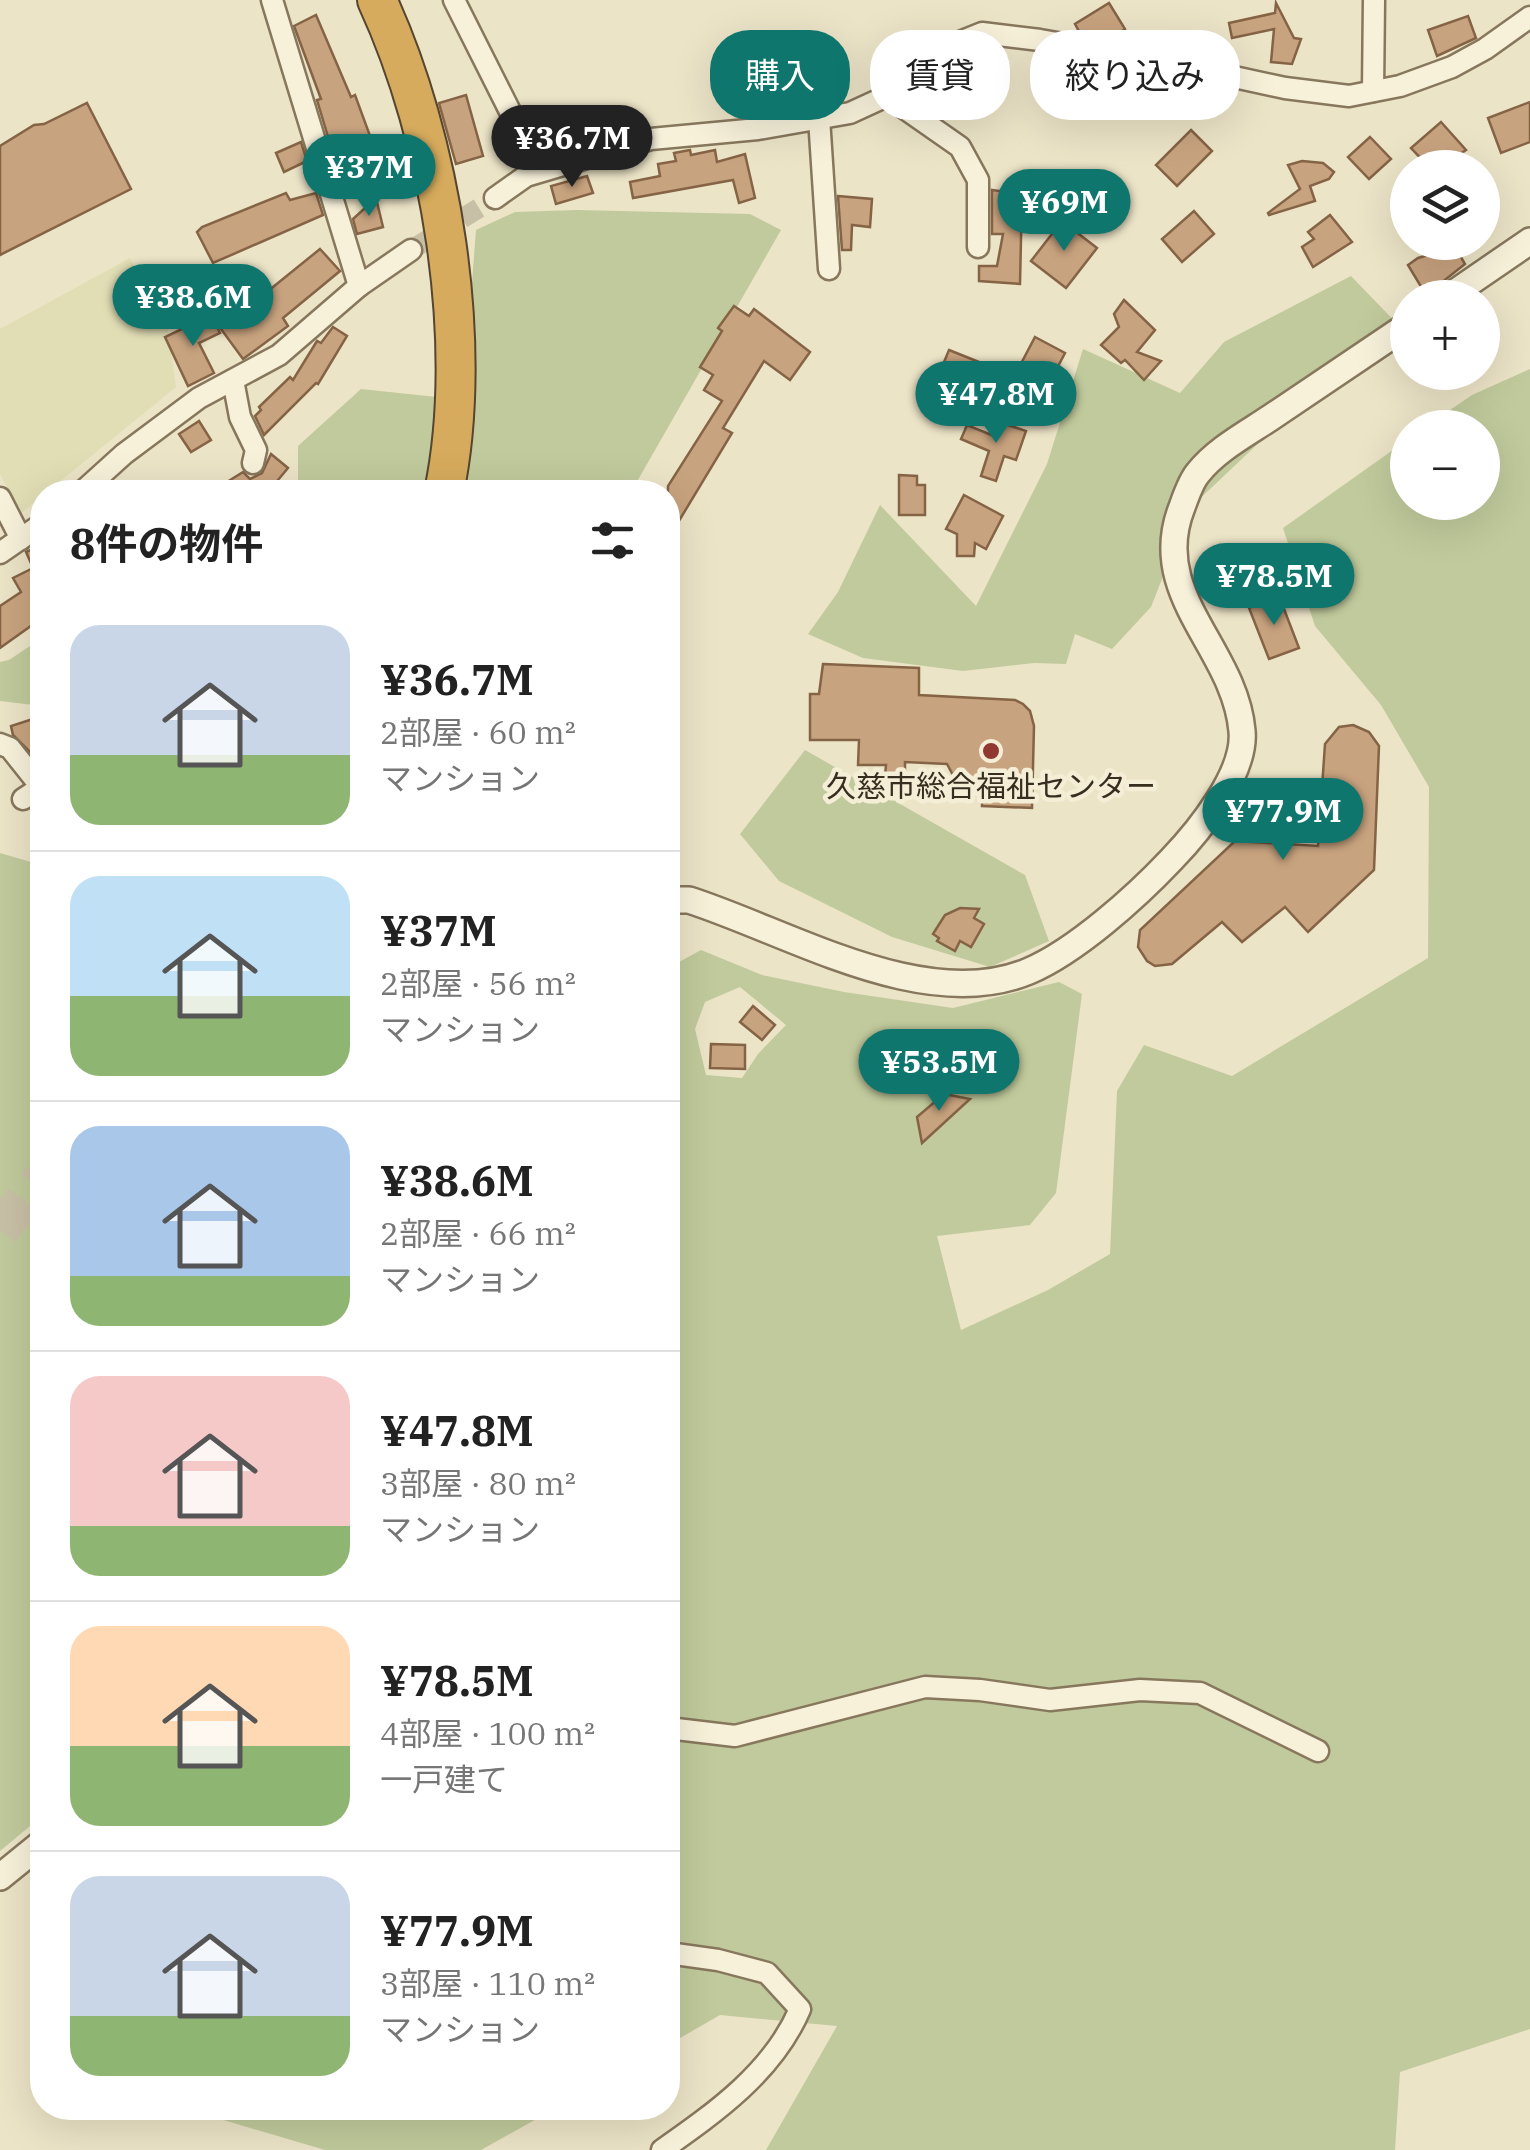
<!DOCTYPE html>
<html lang="ja">
<head>
<meta charset="utf-8">
<style>
	:root { --surface:#fff; --page:#f2f2f2; --text:#222; --muted:#767676; --line:#e0e0e0; --accent:#0f766e }
	body { margin:0; font-family:"IBM Plex Serif","Noto Sans JP",serif; background:var(--page); color:var(--text); height:100vh; display:flex; flex-direction:column; font-size:38px; white-space:nowrap }
	* { box-sizing:border-box; margin:0 }
	p { font-size:32px; color:var(--muted) }
	.icon { flex:none; width:55px; height:55px; fill:none; stroke:currentColor; stroke-width:2; stroke-linecap:round; stroke-linejoin:round }
	.map { position:relative; flex:1; overflow:hidden }
	.panel { position:absolute; left:30px; top:480px; width:650px; height:1640px; display:flex; flex-direction:column; background:var(--surface); border-radius:40px; box-shadow:0 10px 40px #0002 }
	.panel>* { flex:none }
	.hud { position:absolute; left:710px; top:30px; width:670px; height:90px; display:flex; gap:20px }
	.tools { position:absolute; left:1390px; top:150px; display:grid; gap:20px }
	.tools a { display:grid; place-items:center; width:110px; height:110px; border-radius:50%; background:var(--surface); box-shadow:0 10px 40px #0002; font-size:50px }
	.price { position:absolute; translate:-50% -85px; padding:0 22px; border-radius:35px; background:var(--accent); color:#fff; font-size:32px; line-height:65px; filter:drop-shadow(0 2px 5px #0008) }
	.price::after { content:''; position:absolute; left:50%; top:60px; width:30px; height:22px; margin-left:-15px; background:inherit; clip-path:polygon(0 0,100% 0,50% 100%) }
	.price.on { background:#222; color:#fff }
	ul { padding:0; list-style:none }
	li { display:flex; align-items:center; gap:30px; height:250px; padding:0 40px }
	li+li { border-top:2px solid var(--line) }
	li span { display:grid; place-items:center; flex:none; width:280px; height:200px; border-radius:30px; color:#555 }
	li>.icon { margin-inline-start:auto }
	span .icon { width:120px; height:120px; fill:#fffc; stroke-width:1 }
	li b { font-size:42px }
	h2 { display:flex; justify-content:space-between; align-items:center; height:120px; padding:0 40px; font-size:42px }
	.tag { padding:0 35px; border-radius:40px; background:var(--surface); box-shadow:0 10px 40px #0002; font-size:35px; line-height:90px }
	.tag.on { background:var(--accent); color:#fff }
	.map>svg:first-child { display:block }
</style>
</head>
<body>
<div class="map">
<svg width="1530" height="2150" viewBox="0 0 1530 2150">
	<rect width="100%" height="100%" fill="#ece4c7"/>
	<path fill="#e1deb5" d="M130,258L168,330L176,387L47,492H42V496L20,514L0,474V329Z"/>
	<g fill="#c1ca9c" fill-rule="evenodd">
		<path d="M577,210L750,214L781,230L631,492H456L476,230L515,212Z"/>
		<path d="M1351,276L1407,334V342L1263,439L1190,508L1151,607L1112,649L1075,634L1066,664L1034,663L963,671L863,658L808,634L838,592L880,505L976,606L1047,464L1083,349L1180,393L1224,342Z"/>
		<path d="M1530,369V2029L1400,2072L1395,2150H766L837,2026L720,2015L668,2045V968L701,950L762,975L844,992L953,1008L1059,982L1082,994L1056,1193L1030,1225L937,1236L961,1330L1048,1290L1110,1254L1117,1091L1144,1045L1232,1076L1428,958L1429,787L1381,705L1315,626L1283,528L1407,440L1408,502H1482V428L1425,427L1472,395ZM740,987L786,1025L758,1054L742,1078L706,1075L695,1029L705,1002Z"/>
		<path d="M361,389L437,397L428,492H281L298,481V446Z"/>
		<path d="M42,638V706L0,701V662L9,660Z"/>
		<path d="M805,750L1025,875L1049,941L990,967L892,937L779,881L740,834Z"/>
		<path d="M0,853L38,864L42,861V1816L0,1851Z"/>
		<path d="M231,2108H556L481,2150H325L220,2119Z"/>
	</g>
	<g fill="#c8a37f" stroke="#856345" stroke-width="2.5">
		<path d="M1109,3L1125,29L1111,38L1080,33L1075,24Z"/>
		<path d="M1276,3L1294,38L1301,39L1292,64L1271,62L1274,29L1232,38L1229,23L1275,13Z"/>
		<path d="M316,15L351,97L355,95L373,144L335,160L317,100L321,99L294,26Z"/>
		<path d="M1468,16L1476,38L1437,56L1428,30Z"/>
		<path d="M1185,35L1208,40L1215,58L1177,50L1179,45L1175,41Z"/>
		<path d="M1115,74V100H1072V75Z"/>
		<path d="M466,95L483,156L456,164L439,103Z"/>
		<path d="M1530,102V142L1501,153L1488,118Z"/>
		<path d="M87,103L131,189L0,255V146L34,125L44,124Z"/>
		<path d="M1441,122L1466,150L1439,168H1430L1411,148Z"/>
		<path d="M1191,130L1212,151L1177,186L1156,165Z"/>
		<path d="M1370,137L1391,159L1369,179L1348,157Z"/>
		<path d="M301,142L307,161L284,172L276,153Z"/>
		<path d="M690,150L691,155L715,150L717,162L745,154L755,198L739,203L733,180L633,198L630,182L660,176L658,164L676,161L674,153Z"/>
		<path d="M1302,161L1323,163L1334,172L1329,179L1310,186L1315,201L1269,215L1268,213L1300,189L1288,165Z"/>
		<path d="M587,176L593,193L556,204L551,186Z"/>
		<path d="M992,190L1022,194L1020,284L979,281V266H997L1003,234H992Z"/>
		<path d="M286,193L290,200L316,193L323,215L213,263L197,232L202,227Z"/>
		<path d="M838,196L872,199L870,227L852,225L851,250H842Z"/>
		<path d="M376,198L383,227L357,234L353,219Z"/>
		<path d="M1194,211L1214,234L1182,262L1162,239Z"/>
		<path d="M1330,215L1352,242L1313,267L1302,247L1314,239L1308,232Z"/>
		<path d="M1062,221L1097,248L1066,288L1031,261Z"/>
		<path d="M1455,247L1465,264L1426,295L1408,265L1418,258Z"/>
		<path d="M320,249L340,271L283,318L288,326L243,359L221,329Z"/>
		<path d="M1124,300L1155,330L1137,352L1161,361L1144,380L1125,360L1121,363L1101,345L1119,327L1114,314Z"/>
		<path d="M734,306L749,316L754,309L810,352L790,380L764,361L723,428L732,433L668,539V486L722,401L704,390L713,375L700,367L722,331L718,328Z"/>
		<path d="M211,315L220,333L199,343L214,373L188,386L165,337Z"/>
		<path d="M333,327L347,336L318,384L316,383L264,435L255,416L261,410L259,407L290,377L293,380L317,341L321,343Z"/>
		<path d="M1035,337L1065,353L1045,391L1015,375Z"/>
		<path d="M949,350L999,370L991,390L971,382L974,376L944,362Z"/>
		<path d="M199,421L211,440L191,452L179,434Z"/>
		<path d="M999,422L1026,431L1016,460L1004,456L996,481L981,476L989,451L961,439L967,425L994,436Z"/>
		<path d="M271,454L288,468L268,492H211L243,472L250,479L262,473Z"/>
		<path d="M899,475L917,476V485H925V515H899Z"/>
		<path d="M964,495L1003,516L986,549L975,543L974,556H957V534L946,529Z"/>
		<path d="M42,545V618L0,648V606L21,592L13,578L33,568L26,552Z"/>
		<path d="M1279,596L1299,648L1269,659L1249,608Z"/>
		<path d="M823,664L919,668V695L1015,700L1023,704L1030,711L1034,726L1032,808L982,806L983,781L954,777L947,764L905,762V776H885L886,765H858L859,740H810V694H819Z"/>
		<path d="M42,716V745L34,748L35,753L32,754L13,735L11,726Z"/>
		<path d="M1353,725L1369,732L1379,746L1374,870L1308,932L1285,907L1242,942L1222,922L1172,964L1155,966L1147,961L1138,947L1140,930L1235,841L1318,846L1325,744L1339,727Z"/>
		<path d="M960,908L979,909L974,918L984,924L971,947L960,941L955,951L937,941L939,938L933,934L945,915Z"/>
		<path d="M753,1006L775,1025L762,1040L740,1022Z"/>
		<path d="M711,1044L745,1045V1069L710,1068Z"/>
		<path d="M944,1094L970,1099L922,1143L917,1117Z"/>
	</g>
	<g fill="none" stroke-linecap="round" stroke-linejoin="round">
		<path stroke="#c8c0a6" stroke-width="20" stroke-dasharray="20 10" stroke-linecap="butt" d="M411,250L495,198"/>
		<path stroke="#c8c0a6" stroke-width="38" stroke-dasharray="38 19" stroke-linecap="butt" d="M0,1230L42,1178"/>
		<defs>
			<g id="minor">
				<path d="M272,0L359,286"/>
				<path d="M454,0L540,171"/>
				<path d="M1373,91L1374,0"/>
				<path d="M887,96L960,147L978,180V247"/>
				<path d="M819,118L829,269"/>
				<path d="M495,198L526,176L651,139L758,129L850,113L887,96L905,64L982,33L1040,40L1161,61L1285,88L1349,96L1400,86L1452,67L1485,49L1530,17"/>
				<path d="M233,380L240,417L256,450L253,463"/>
				<path d="M82,492L124,454L199,398L279,355L359,286L411,250"/>
				<path d="M0,498L21,539"/>
				<path d="M0,553L42,524"/>
				<path d="M0,744L10,748L41,787L23,799"/>
				<path d="M668,1728L735,1736L925,1687L980,1690L1050,1700L1140,1690L1200,1693L1318,1751"/>
				<path d="M662,2150C716,2112 773,2072 800,2009L767,1973L718,1960L668,1953"/>
			</g>
			<g id="tertiary">
				<path d="M1447,298L1530,241"/>
				<path d="M668,900H689C789,932 925,1015 1029,971C1076,951 1136,897 1171,860C1199,831 1246,773 1242,731C1235,648 1147,595 1182,507C1186,496 1191,481 1198,473C1216,450 1246,434 1270,418C1316,387 1362,356 1408,325"/>
				<path d="M0,1877L42,1843"/>
			</g>
			<path id="motorway" d="M377,0C441,138 475,343 444,492"/>
		</defs>
		<use href="#minor" stroke="#87775d" stroke-width="25"/>
		<use href="#tertiary" stroke="#87775d" stroke-width="30"/>
		<use href="#motorway" stroke="#554531" stroke-width="42"/>
		<use href="#minor" stroke="#f7f1da" stroke-width="20"/>
		<use href="#tertiary" stroke="#f7f1da" stroke-width="25"/>
		<use href="#motorway" stroke="#d6ab5d" stroke-width="38"/>
	</g>
	<circle fill="#933831" stroke="#f4eed7" stroke-width="4" cx="991" cy="751" r="10"/>
	<g text-anchor="middle" dominant-baseline="central" stroke-width="9" stroke-linejoin="round" paint-order="stroke">
		<g font-size="30" fill="#382e20" stroke="#f4eed7">
			<text x="991" y="785">久慈市総合福祉センター</text>
		</g>
	</g>
</svg>
<div class="tools">
<a><svg class="icon" aria-label="layers" viewBox="0 0 24 24"><path d="M12 4l9 5-9 5-9-5zM3 14l9 5 9-5"/></svg></a>
<a>+</a>
<a>−</a>
</div>
<b class="price on" style="left:572px;top:190px">¥36.7M</b>
<b class="price" style="left:369px;top:219px">¥37M</b>
<b class="price" style="left:1064px;top:254px">¥69M</b>
<b class="price" style="left:193px;top:349px">¥38.6M</b>
<b class="price" style="left:996px;top:446px">¥47.8M</b>
<b class="price" style="left:1274px;top:628px">¥78.5M</b>
<b class="price" style="left:1283px;top:863px">¥77.9M</b>
<b class="price" style="left:939px;top:1114px">¥53.5M</b>
<div class="hud">
<a class="tag on">購入</a>
<a class="tag">賃貸</a>
<a class="tag">絞り込み</a>
</div>
<section class="panel">
<h2>8件の物件<svg class="icon" aria-label="filters" viewBox="0 0 24 24"><path d="M4 7h16M4 17h16"/><circle cx="9" cy="7" r="2"/><circle cx="15" cy="17" r="2"/></svg></h2>
<ul>
<li><span style="background:linear-gradient(#c9d6e8 65%,#8fb573 0)"><svg class="icon" aria-label="home" viewBox="0 0 24 24"><path d="M3 11l9-7 9 7M6 9v11h12V9"/></svg></span><div><b>¥36.7M</b><p>2部屋 · 60 m²</p><p>マンション</p></div></li>
<li><span style="background:linear-gradient(#bfe0f5 60%,#8fb573 0)"><svg class="icon" aria-label="home" viewBox="0 0 24 24"><path d="M3 11l9-7 9 7M6 9v11h12V9"/></svg></span><div><b>¥37M</b><p>2部屋 · 56 m²</p><p>マンション</p></div></li>
<li><span style="background:linear-gradient(#a9c7e8 75%,#8fb573 0)"><svg class="icon" aria-label="home" viewBox="0 0 24 24"><path d="M3 11l9-7 9 7M6 9v11h12V9"/></svg></span><div><b>¥38.6M</b><p>2部屋 · 66 m²</p><p>マンション</p></div></li>
<li><span style="background:linear-gradient(#f6c9c9 75%,#8fb573 0)"><svg class="icon" aria-label="home" viewBox="0 0 24 24"><path d="M3 11l9-7 9 7M6 9v11h12V9"/></svg></span><div><b>¥47.8M</b><p>3部屋 · 80 m²</p><p>マンション</p></div></li>
<li><span style="background:linear-gradient(#ffd9b3 60%,#8fb573 0)"><svg class="icon" aria-label="home" viewBox="0 0 24 24"><path d="M3 11l9-7 9 7M6 9v11h12V9"/></svg></span><div><b>¥78.5M</b><p>4部屋 · 100 m²</p><p>一戸建て</p></div></li>
<li><span style="background:linear-gradient(#c9d6e8 70%,#8fb573 0)"><svg class="icon" aria-label="home" viewBox="0 0 24 24"><path d="M3 11l9-7 9 7M6 9v11h12V9"/></svg></span><div><b>¥77.9M</b><p>3部屋 · 110 m²</p><p>マンション</p></div></li>
</ul>
</section>
</div>
</body>
</html>
